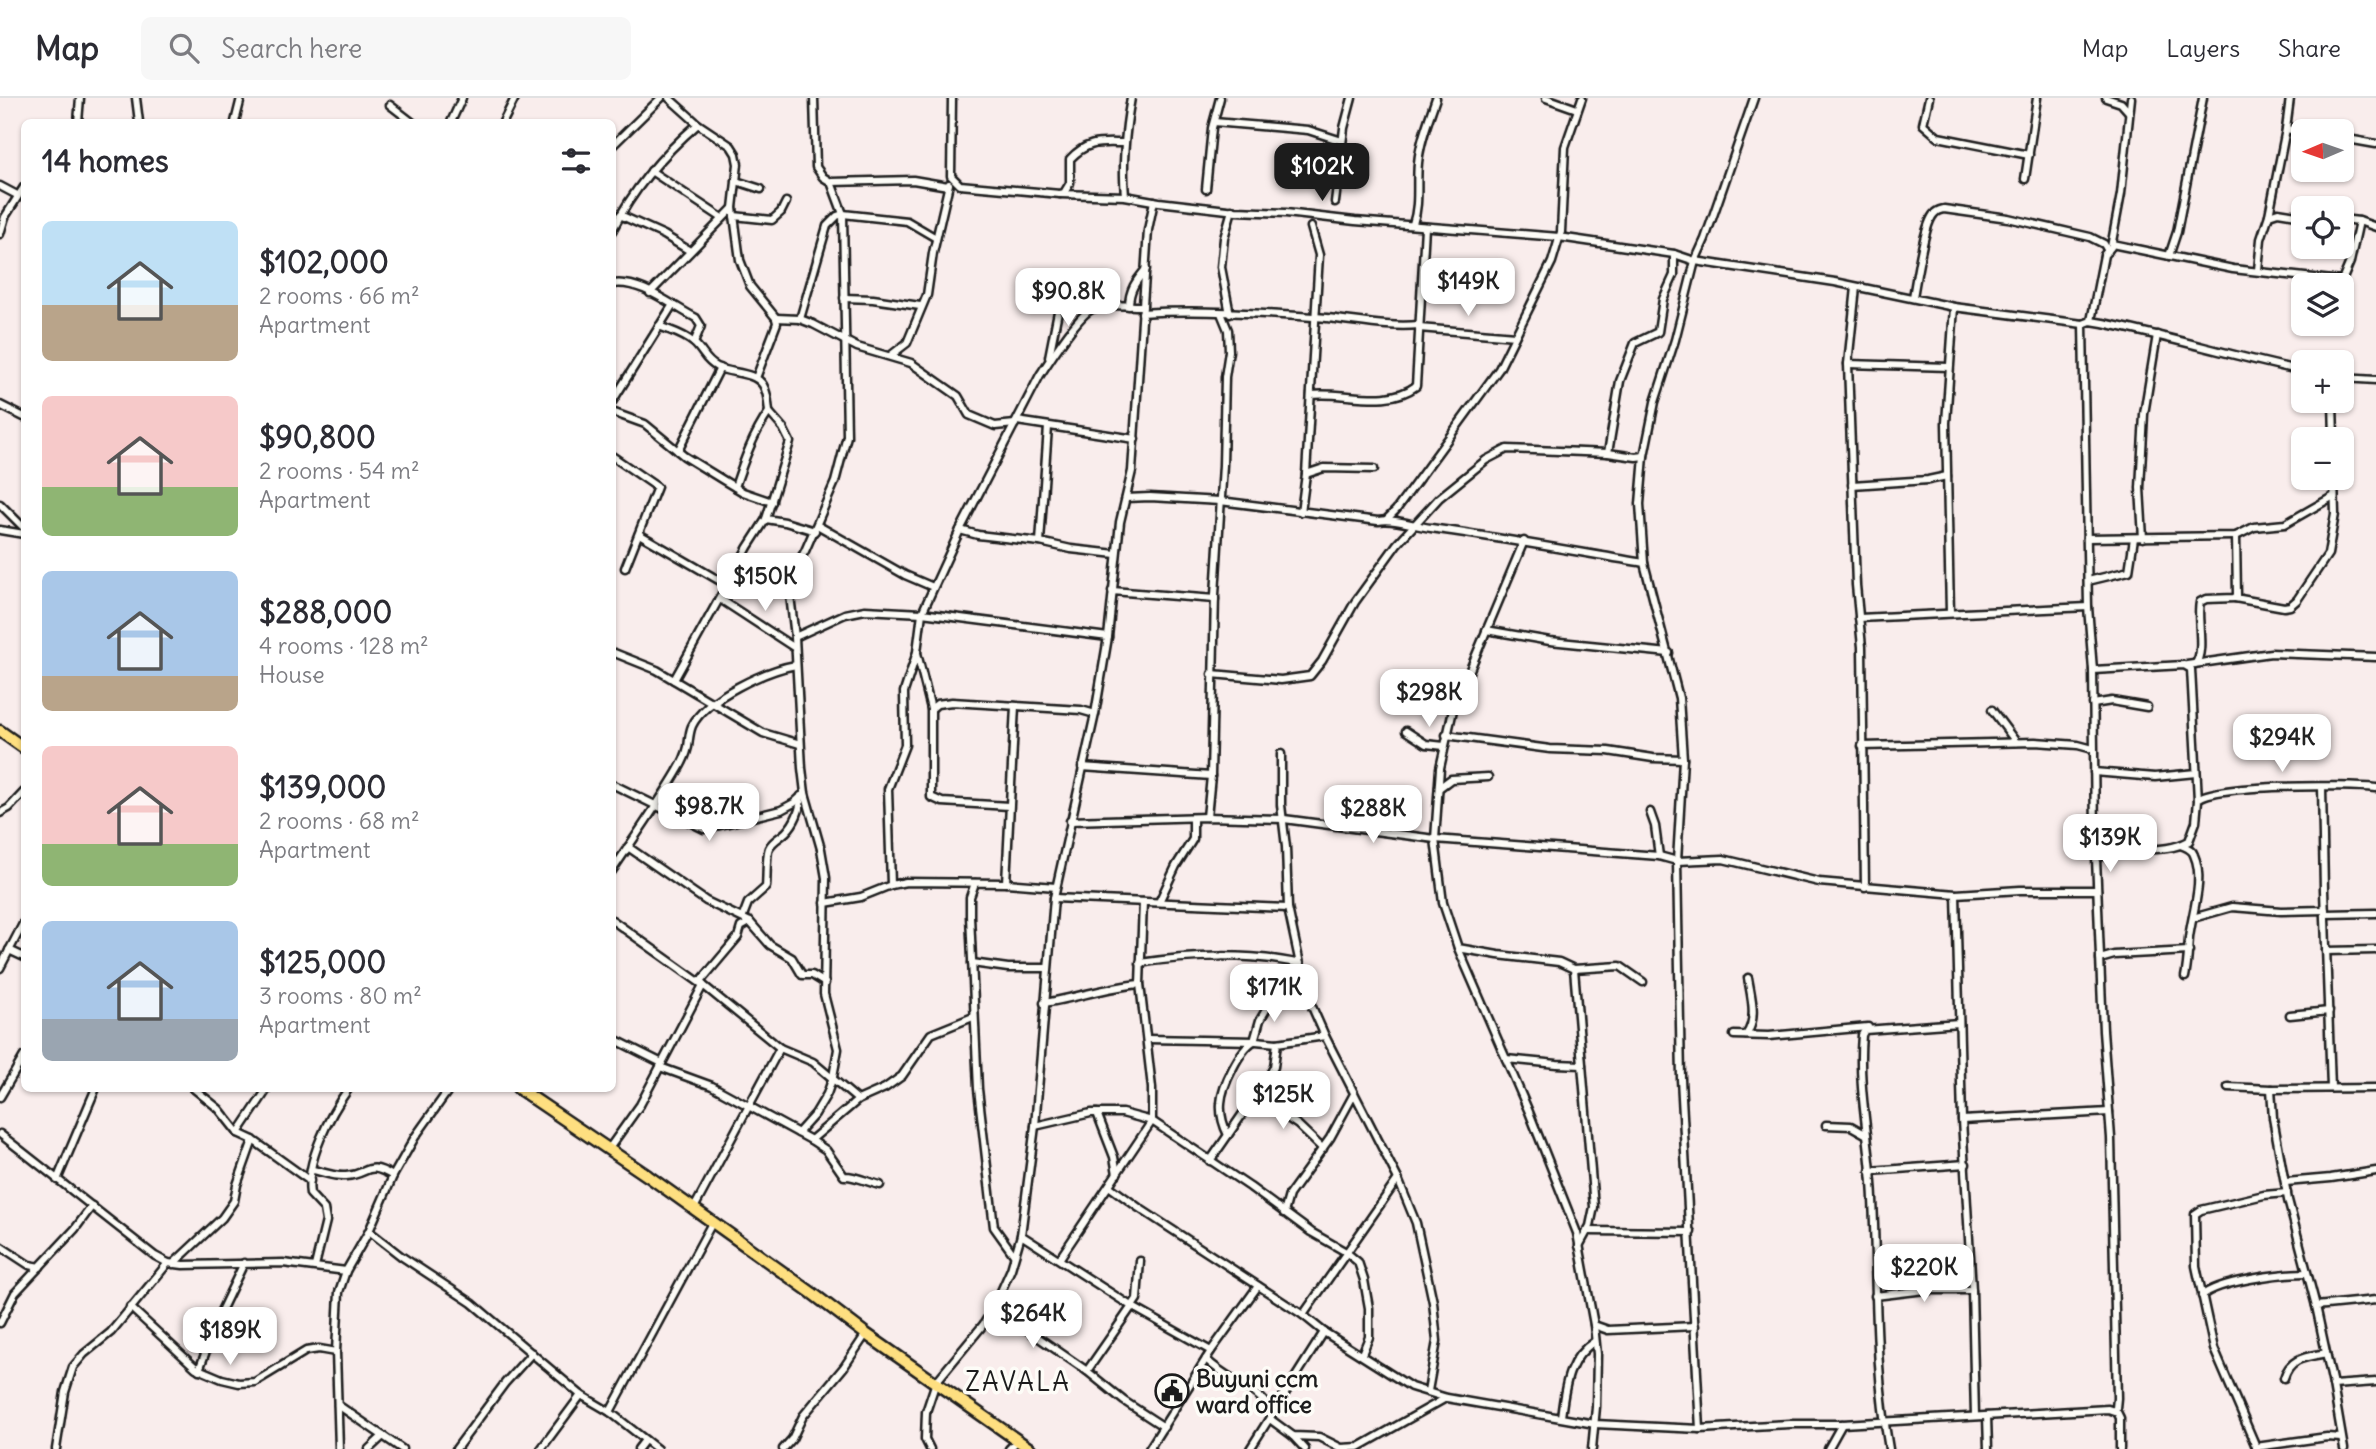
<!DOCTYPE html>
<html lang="en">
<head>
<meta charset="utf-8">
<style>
	:root { --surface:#fff; --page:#f7f7f7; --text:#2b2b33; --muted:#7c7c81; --line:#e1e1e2; --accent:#1c1c1c }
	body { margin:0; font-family:Delius,sans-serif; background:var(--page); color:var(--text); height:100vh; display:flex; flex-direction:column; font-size:26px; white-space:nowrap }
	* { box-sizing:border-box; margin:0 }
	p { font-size:23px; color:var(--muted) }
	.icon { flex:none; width:38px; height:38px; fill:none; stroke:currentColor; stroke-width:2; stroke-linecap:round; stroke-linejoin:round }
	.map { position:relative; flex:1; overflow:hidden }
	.side { position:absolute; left:21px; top:21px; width:595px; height:973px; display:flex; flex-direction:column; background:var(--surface); border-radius:10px; box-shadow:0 2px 5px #0004 }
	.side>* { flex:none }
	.needle { width:46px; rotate:268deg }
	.fabs { position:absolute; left:2291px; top:21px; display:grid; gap:14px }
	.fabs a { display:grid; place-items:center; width:63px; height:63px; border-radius:10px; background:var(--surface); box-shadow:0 2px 5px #0004; font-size:35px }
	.price { position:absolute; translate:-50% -60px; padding:0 16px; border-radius:14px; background:#fff; color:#222; font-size:23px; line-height:46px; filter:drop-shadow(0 2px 4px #0008) }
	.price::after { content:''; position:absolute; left:50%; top:42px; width:21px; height:16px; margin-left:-10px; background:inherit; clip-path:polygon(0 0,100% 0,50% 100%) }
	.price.on { background:var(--accent); color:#fff }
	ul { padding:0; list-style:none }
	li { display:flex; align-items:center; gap:21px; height:175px; padding:0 21px }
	li span { display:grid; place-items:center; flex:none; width:196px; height:140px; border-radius:10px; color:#555 }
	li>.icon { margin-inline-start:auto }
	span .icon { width:84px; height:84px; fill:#fffc; stroke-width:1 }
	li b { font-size:30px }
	h2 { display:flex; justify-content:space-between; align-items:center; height:84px; padding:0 21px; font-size:30px }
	header { display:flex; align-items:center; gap:42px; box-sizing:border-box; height:98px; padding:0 35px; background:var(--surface); border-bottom:2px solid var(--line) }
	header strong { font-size:33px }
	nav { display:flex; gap:38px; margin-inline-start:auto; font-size:24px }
	.search { width:490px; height:63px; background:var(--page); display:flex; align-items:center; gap:18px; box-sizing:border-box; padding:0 24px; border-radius:10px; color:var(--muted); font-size:26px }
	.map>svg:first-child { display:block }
</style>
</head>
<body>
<header>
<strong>Map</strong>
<div class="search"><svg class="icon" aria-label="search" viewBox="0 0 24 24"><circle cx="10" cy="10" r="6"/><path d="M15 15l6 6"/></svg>Search here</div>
<nav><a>Map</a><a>Layers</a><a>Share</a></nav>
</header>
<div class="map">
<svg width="2376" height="1351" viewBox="0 0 2376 1351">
	<rect width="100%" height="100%" fill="#f9edec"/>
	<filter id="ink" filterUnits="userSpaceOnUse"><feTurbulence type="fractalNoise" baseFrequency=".0143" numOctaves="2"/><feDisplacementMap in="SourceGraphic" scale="14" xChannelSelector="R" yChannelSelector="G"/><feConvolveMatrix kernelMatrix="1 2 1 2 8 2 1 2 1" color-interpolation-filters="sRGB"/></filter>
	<g filter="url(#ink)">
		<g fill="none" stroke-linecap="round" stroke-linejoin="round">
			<defs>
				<g id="minor">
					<path d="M136,0L139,24"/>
					<path d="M669,0L698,26L731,48L736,56L738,66L733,110L740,162L750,188L776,220L777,225L756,280"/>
					<path d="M814,0L816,69L823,79L831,84L913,82L948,88"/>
					<path d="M952,0L951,78L960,87L1060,96L1125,98L1159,104L1236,113L1286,115L1355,123L1559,139L1674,156L1695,163L1835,184L1954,209L2083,226L2091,223L2103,225C2171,239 2236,259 2303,273"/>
					<path d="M1546,0L1577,11"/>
					<path d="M1929,0L1923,26L1938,39L2029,57"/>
					<path d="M2106,0L2121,5L2129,14"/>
					<path d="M390,7L412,24"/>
					<path d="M78,24L80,0"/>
					<path d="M235,24L241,0"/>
					<path d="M451,24L462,0"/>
					<path d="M503,24L515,0"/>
					<path d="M1214,24L1308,32L1342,43"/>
					<path d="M2286,31L2303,34"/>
					<path d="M2342,40L2376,46"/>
					<path d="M612,48L661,0"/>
					<path d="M651,73L722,120"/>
					<path d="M2025,81L2037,0"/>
					<path d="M736,83L761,91"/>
					<path d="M0,88L17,97"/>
					<path d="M1206,91L1212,30L1220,0"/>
					<path d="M1060,96L1064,95L1070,85V61C1088,42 1100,45 1124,45"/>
					<path d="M1125,98C1122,64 1125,33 1131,0"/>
					<path d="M1335,104L1344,30L1352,0"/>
					<path d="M620,117L664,137L690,153"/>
					<path d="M2269,117L2286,31L2290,0"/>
					<path d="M734,118L772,122L781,114L786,104"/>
					<path d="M2342,121L2359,123L2376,129"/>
					<path d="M1413,126C1420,106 1416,86 1418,65C1420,43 1429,21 1436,0"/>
					<path d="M612,133C633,91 663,56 698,26"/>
					<path d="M0,136L5,119L24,89"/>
					<path d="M2112,146L2233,171L2342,183L2350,164L2359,123"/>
					<path d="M2169,158L2177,134L2203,0"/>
					<path d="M2258,172L2261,141L2269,117L2278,114L2303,118"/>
					<path d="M612,186C640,181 672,208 696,220L701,228L694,245"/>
					<path d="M1856,189L1848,266L1856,487L1862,549L1865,789"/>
					<path d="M650,195L733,110"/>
					<path d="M1913,199C1916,183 1924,126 1934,116C1937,112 1940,112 1944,111L2008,120L2090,139L2104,146L2108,153"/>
					<path d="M844,200L873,201L920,208"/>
					<path d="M1129,208C1129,192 1136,183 1146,171"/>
					<path d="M1142,215C1203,211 1267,216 1327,220C1358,223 1388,230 1419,227"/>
					<path d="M1230,216L1221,169L1224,140L1232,112"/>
					<path d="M776,220L800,221L813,226L857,249L911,265L958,298L969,317L995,328L1015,326"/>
					<path d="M800,221L827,128L837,118L843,116L907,123L936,140"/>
					<path d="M2091,223L2104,157L2111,149L2121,96L2131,0"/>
					<path d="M2083,226L2088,509L2093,572L2095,735L2103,933L2111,1040L2117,1300L2116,1310L2114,1312"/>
					<path d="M659,228C671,233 684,236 694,245C703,253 705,263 717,269C730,276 754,273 763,287C768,295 768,305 769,314C753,337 744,362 735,389"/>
					<path d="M1419,230L1515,238"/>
					<path d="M890,258L907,245L927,197L933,155L949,86"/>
					<path d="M1049,259L1062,193"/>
					<path d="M1848,266L1949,269"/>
					<path d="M2342,280L2376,282"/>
					<path d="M1311,297C1344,293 1387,310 1416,288L1425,129"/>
					<path d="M2333,303L2334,341"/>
					<path d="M612,304L672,208"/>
					<path d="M0,307L24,319"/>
					<path d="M612,314L645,326L684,358L723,382L743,394L772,404"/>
					<path d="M1017,323L1135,341"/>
					<path d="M678,353L720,270"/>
					<path d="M1608,355L1620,283L1635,245L1658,234L1663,201L1674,177V156"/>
					<path d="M612,358L657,389L625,470"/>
					<path d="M1306,376L1324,370L1374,371"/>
					<path d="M1852,387L1928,382L1947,378"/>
					<path d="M1126,400L1150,399L1220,403L1378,423C1395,420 1414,428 1431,430C1502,440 1573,453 1644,465L1679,600L1683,661L1677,763L1681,981L1700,1331"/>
					<path d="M0,406L24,430"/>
					<path d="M1301,414L1306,376L1319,157L1311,129"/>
					<path d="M766,421L785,424L815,433"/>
					<path d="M1387,421L1396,412L1499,271L1552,164L1561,134L1565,49L1582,0"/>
					<path d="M817,427L905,477L933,489"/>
					<path d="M0,432L24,436"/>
					<path d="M960,432L978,437L1040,444L1071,451L1116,456"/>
					<path d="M639,436L727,487"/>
					<path d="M2087,440L2236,438L2254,429L2285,426L2334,398"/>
					<path d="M2143,440L2140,390L2144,316L2157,237"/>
					<path d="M1524,443L1453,612L1440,670L1435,741L1443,805L1458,850L1529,1014L1577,1135L1594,1227L1597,1256L1596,1309L1592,1351"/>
					<path d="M1040,444L1048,329"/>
					<path d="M1644,465L1640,406L1644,358L1655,304L1675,242L1695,163L1705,141L1754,0"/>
					<path d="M2088,483L2129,473L2134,440"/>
					<path d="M1112,493L1215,501"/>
					<path d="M2235,500L2284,509L2290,508L2297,502L2328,456L2335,416L2334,380"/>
					<path d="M720,501L795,550"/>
					<path d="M1950,515L1946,325L1954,209"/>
					<path d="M1859,520L2088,509"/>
					<path d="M1486,532L1550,543L1669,555"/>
					<path d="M795,539L845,516L865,512L922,515L1108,539"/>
					<path d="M612,554L657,572L763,635L800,646"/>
					<path d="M917,555L931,611V699L942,704L1009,708"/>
					<path d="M2195,566C2206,554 2196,520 2200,504L2206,501L2235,500L2237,497L2236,438"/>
					<path d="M2187,567L2271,555L2376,559"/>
					<path d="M2093,572L2184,567L2191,571L2198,702L2196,724L2189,743C2160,759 2125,744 2096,761"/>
					<path d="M1212,576L1281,582L1310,578L1322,563L1355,504L1397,446L1439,400L1486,362L1507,351L1608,355L1636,359L1644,358"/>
					<path d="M674,582L748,449L766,421L790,344L783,330L769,314"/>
					<path d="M2093,606L2112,603L2147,609"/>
					<path d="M931,611L937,606L952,604L1081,612L1095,616"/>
					<path d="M1992,612L2016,644"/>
					<path d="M1406,633L1426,646L1444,648"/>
					<path d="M1446,637L1550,651L1608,653L1653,660L1683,661"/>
					<path d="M1862,648L2035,644L2078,647L2093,651"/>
					<path d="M1281,656V707L1286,749L1288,810L1300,866L1309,902L1325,938L1398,1081L1416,1125L1433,1204L1437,1243L1428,1293"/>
					<path d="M1082,669L1211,678"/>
					<path d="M2094,674L2155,679L2196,675"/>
					<path d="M612,686L704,731L781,712L794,705L805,695"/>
					<path d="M2322,689L2324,792L2331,990"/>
					<path d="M1439,690L1451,681L1488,679"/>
					<path d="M2198,701C2216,686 2347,687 2376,690"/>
					<path d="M1650,714L1655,728L1659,758"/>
					<path d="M0,715L9,710L24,694"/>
					<path d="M1207,719L1211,678L1215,497L1223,367L1225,279L1229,253L1228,232L1221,215"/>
					<path d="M1070,723L1207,719L1284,721L1435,741L1659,758L1677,763L1723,761L1819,784L1956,796L2020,792H2097"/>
					<path d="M2181,747C2187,750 2192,751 2194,757C2205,781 2192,815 2189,840C2188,853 2188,865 2185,879"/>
					<path d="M628,749L706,803L750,824L770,847L792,860L802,877H812L825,885"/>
					<path d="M612,773C634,740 657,708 677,674C682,666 686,658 688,649C689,643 689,635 692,628C705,600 767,572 796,567"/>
					<path d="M975,785L970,799V818L978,991L994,1129L1014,1157"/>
					<path d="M1006,785L1015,608"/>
					<path d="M891,787L888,691L905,647L904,594L917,554L922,515L960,432L1040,277C1050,262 1078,217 1092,211C1106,205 1128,208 1143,208"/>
					<path d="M1956,796L1962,1022L1972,1192L1975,1318"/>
					<path d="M1054,800L1288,810"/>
					<path d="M1159,804L1176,768L1193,741V720"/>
					<path d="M825,805L861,799L891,787L906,784L1006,785L1056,789"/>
					<path d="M2325,816L2376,815"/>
					<path d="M743,818L748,805L766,789C767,780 766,756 769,750C773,742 780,740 786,734C795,725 801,711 801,698"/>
					<path d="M2193,820L2232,809L2281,813L2325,812"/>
					<path d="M612,822L703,887L780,950L813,964L858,1002"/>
					<path d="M1458,850L1498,857L1559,864L1574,871L1594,1109L1590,1128L1579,1148"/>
					<path d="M9,852L24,859"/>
					<path d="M2326,853L2376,852"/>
					<path d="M2100,861L2114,857L2189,853"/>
					<path d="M972,865L1008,870H1047"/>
					<path d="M1140,865C1189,857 1252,855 1300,866"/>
					<path d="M0,870L24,824"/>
					<path d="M1574,871L1620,868L1643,884"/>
					<path d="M700,884L738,839L741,829L750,824"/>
					<path d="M1044,905C1076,900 1107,889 1140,886"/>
					<path d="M2290,917L2329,913"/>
					<path d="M1734,937L1769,938L1868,929"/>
					<path d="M1746,937C1758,921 1751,898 1748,880"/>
					<path d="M612,940L662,965"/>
					<path d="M1147,941L1256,943L1277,945L1325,938"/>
					<path d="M1506,961L1557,966L1582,967"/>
					<path d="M660,969L712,988L811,1042L826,1052L844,1078C855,1077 869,1085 880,1087"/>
					<path d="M2228,989L2271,991L2376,990"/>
					<path d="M193,990L219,1011L238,1035L253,1042L310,1083"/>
					<path d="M2271,991L2273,1020L2288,1102L2316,1208L2333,1287L2344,1351"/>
					<path d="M0,999L24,958"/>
					<path d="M1256,999L1298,1027L1323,1051"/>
					<path d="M1097,1015L1114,1059L1117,1076"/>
					<path d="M1962,1022L2109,1014"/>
					<path d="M1826,1027L1851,1028L1867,1037"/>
					<path d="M1035,1028L1091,1015H1122L1152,1023L1250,1089L1311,1134L1346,1154L1358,1164L1364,1182L1369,1210V1239L1362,1256"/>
					<path d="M238,1035L268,990"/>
					<path d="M798,1035L815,1016L827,996L833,979L838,951L824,896L826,780L821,751L805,695L802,670L795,539L789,489L794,472L805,453L835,384L847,338L843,116L831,84"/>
					<path d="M0,1036L155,1158L168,1165L183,1167L283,1165L346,1173"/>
					<path d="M1228,1037C1223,1027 1220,1017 1221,1005C1222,988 1240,951 1254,943L1260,922L1273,900"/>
					<path d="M811,1042L858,1002L885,990L902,978L931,936L973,919"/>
					<path d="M608,1052L640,1007L703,887"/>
					<path d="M1210,1063L1269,978L1274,969L1277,945"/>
					<path d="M313,1072C323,1074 335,1079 346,1078C370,1076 366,1062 393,1078"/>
					<path d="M1870,1073L1966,1066"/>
					<path d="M57,1082L96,990"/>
					<path d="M2286,1084L2331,1080L2376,1073"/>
					<path d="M1109,1088L1139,1110L1303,1217L1324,1234L1411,1289L1447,1300L1595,1326L1700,1331L1790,1326H1842L2108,1311L2117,1314L2120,1320V1351"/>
					<path d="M693,1112L780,950"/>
					<path d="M1284,1115L1289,1097L1330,1040L1354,996"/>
					<path d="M369,1133L401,1158L472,1205L581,1297L610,1314L657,1351"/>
					<path d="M1587,1133L1691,1134"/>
					<path d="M1021,1137L1131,1208L1211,1253"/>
					<path d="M0,1148L29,1167L40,1169"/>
					<path d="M1060,1160L1152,1023V990L1140,886L1143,804"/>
					<path d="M173,1166L222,1120L234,1103L237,1087L253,1042"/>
					<path d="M315,1168L326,1123L324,1111L310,1096C305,1064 330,1016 349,990"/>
					<path d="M1875,1198L1925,1192H1972"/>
					<path d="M2202,1198C2217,1183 2284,1175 2306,1175"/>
					<path d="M2316,1208L2376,1202"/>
					<path d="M130,1209L196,1270L222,1281L239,1285L255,1284L306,1253L319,1251L336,1254"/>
					<path d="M994,1209L1087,1273L1124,1303L1164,1329"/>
					<path d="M1303,1217L1398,1081"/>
					<path d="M0,1225L15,1195L75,1131L92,1108"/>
					<path d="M1594,1227L1608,1232L1695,1228"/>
					<path d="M1206,1261C1226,1282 1258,1289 1273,1315"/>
					<path d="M199,1272L221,1213L244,1165"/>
					<path d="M1087,1273L1137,1201L1140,1163"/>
					<path d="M2284,1280C2290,1259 2307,1259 2326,1255"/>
					<path d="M2333,1287L2376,1284"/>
					<path d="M338,1307L402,1351"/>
					<path d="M610,1314L712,1125"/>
					<path d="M1987,1318L1988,1351"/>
					<path d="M1561,1319C1565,1289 1567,1261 1595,1243"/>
					<path d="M1270,1321L1293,1338L1319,1339L1341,1350L1359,1349L1446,1300"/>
					<path d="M1293,1338L1305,1351"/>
					<path d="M2256,1349L2327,1339L2341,1340"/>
					<path d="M56,1351L65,1294L73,1269L84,1256L111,1234L168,1165"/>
					<path d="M339,1351L336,1254L339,1194L346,1173L369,1133L393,1078L415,1039L450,990"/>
					<path d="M369,1351L383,1338"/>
					<path d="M456,1351L505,1285L532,1255"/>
					<path d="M541,1351L581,1297"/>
					<path d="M638,1351L645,1342"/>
					<path d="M783,1351L792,1341L803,1318L844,1269L866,1236"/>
					<path d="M930,1351L925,1341L926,1314L936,1284L983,1227L994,1209L1011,1171L1021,1137L1035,1028L1054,800L1095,616L1108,539L1120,424L1132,373L1148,132L1154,103"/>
					<path d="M1009,1351L1018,1342"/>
					<path d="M1149,1351L1211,1253L1258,1188"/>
					<path d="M1250,1351L1324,1234"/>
					<path d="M1828,1351L1842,1326"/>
					<path d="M1889,1351C1874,1269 1877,1185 1873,1101C1871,1046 1857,992 1862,937L1865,932L1959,925"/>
					<path d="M2257,1351L2214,1251L2196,1168L2195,1116L2201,1112L2264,1097L2287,1095"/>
				</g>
				<g id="primary">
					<path d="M0,633L24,650"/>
					<path d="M518,990L648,1078L812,1195L866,1236L1030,1351"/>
				</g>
			</defs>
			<use href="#minor" stroke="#1c1c1c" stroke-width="11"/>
			<use href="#primary" stroke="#1c1c1c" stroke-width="15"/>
			<use href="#minor" stroke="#fdfcf7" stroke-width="6"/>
			<use href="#primary" stroke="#fedf80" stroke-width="10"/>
		</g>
	</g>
	<defs>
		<symbol id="civic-ring" viewBox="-11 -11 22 22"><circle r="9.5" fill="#fdfcf7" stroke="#1c1c1c" stroke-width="1.5"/><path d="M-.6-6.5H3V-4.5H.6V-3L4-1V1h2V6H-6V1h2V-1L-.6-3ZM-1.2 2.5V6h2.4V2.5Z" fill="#1c1c1c"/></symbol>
	</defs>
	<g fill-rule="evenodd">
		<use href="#civic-ring" x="1153" y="1274" width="38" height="38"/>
	</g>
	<g text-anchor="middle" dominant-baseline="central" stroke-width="7" stroke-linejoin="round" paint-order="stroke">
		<g font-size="23" font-weight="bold" fill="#1c1c1c" stroke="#fdfcf7" text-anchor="start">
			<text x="1196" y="1280">Buyuni ccm<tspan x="1196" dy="26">ward office</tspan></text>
		</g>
		<g font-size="26" letter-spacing="2" fill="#1c1c1c" stroke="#fdfcf7">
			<text x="1018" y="1283">ZAVALA</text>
		</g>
	</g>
</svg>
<div class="fabs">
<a><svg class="needle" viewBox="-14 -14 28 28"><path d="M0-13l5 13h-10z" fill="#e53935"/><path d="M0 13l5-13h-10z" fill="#7c7c81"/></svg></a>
<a><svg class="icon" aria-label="locate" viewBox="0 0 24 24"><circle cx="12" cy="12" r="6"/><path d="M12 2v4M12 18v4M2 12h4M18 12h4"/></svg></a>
<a><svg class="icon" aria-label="layers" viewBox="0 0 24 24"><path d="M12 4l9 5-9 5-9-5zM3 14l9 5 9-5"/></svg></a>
<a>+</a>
<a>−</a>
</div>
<b class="price on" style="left:1322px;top:105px">$102K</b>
<b class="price" style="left:1468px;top:220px">$149K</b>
<b class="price" style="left:1068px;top:230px">$90.8K</b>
<b class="price" style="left:765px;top:515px">$150K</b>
<b class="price" style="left:1429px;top:631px">$298K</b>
<b class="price" style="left:2282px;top:676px">$294K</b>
<b class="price" style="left:709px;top:745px">$98.7K</b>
<b class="price" style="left:1373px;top:747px">$288K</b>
<b class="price" style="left:2110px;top:776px">$139K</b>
<b class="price" style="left:1274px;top:926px">$171K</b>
<b class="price" style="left:1283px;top:1033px">$125K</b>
<b class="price" style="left:1924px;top:1206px">$220K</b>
<b class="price" style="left:1033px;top:1252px">$264K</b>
<b class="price" style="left:230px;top:1269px">$189K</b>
<section class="side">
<h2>14 homes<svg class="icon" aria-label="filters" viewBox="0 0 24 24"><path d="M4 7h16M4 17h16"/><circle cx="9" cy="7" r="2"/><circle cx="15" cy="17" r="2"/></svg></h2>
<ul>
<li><span style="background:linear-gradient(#bfe0f5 60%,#b9a48a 0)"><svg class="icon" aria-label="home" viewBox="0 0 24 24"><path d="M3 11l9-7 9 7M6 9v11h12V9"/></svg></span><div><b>$102,000</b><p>2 rooms · 66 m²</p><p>Apartment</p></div></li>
<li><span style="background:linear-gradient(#f6c9c9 65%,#8fb573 0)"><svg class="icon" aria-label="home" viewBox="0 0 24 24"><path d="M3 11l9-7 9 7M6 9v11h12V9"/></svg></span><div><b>$90,800</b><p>2 rooms · 54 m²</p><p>Apartment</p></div></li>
<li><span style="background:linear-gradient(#a9c7e8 75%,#b9a48a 0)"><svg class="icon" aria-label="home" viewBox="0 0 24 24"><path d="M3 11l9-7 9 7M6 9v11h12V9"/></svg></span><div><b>$288,000</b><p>4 rooms · 128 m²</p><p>House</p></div></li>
<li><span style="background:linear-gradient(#f6c9c9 70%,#8fb573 0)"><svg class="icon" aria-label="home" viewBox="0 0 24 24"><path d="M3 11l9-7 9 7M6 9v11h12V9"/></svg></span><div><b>$139,000</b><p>2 rooms · 68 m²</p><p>Apartment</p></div></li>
<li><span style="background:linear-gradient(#a9c7e8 70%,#9aa5b1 0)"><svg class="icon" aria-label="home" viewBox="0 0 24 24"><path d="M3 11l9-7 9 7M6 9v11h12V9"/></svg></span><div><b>$125,000</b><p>3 rooms · 80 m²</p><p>Apartment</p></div></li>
</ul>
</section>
</div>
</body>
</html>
